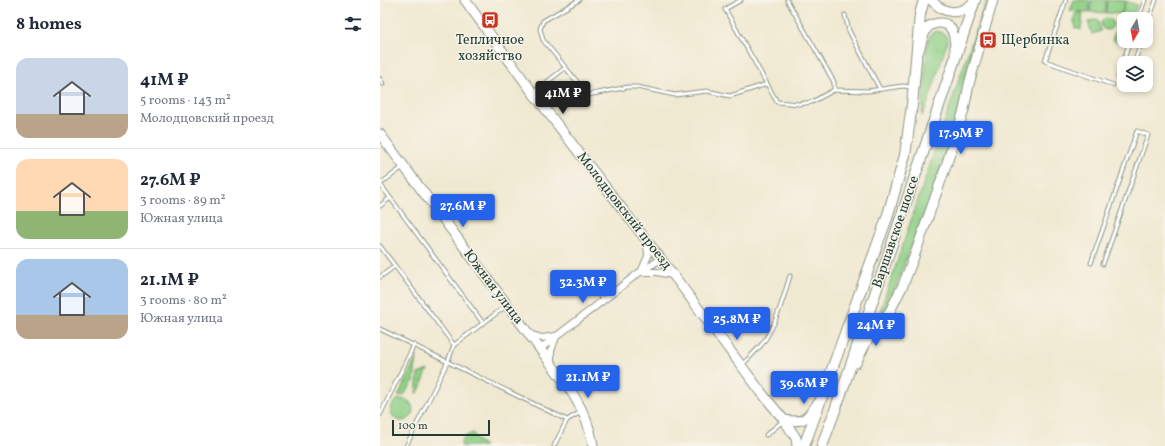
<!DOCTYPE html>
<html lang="en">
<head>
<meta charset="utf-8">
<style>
	:root { --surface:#fff; --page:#f6f6f7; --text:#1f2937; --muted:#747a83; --line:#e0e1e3; --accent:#2563eb }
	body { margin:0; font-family:Vollkorn,serif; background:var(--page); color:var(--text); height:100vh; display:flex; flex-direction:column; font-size:15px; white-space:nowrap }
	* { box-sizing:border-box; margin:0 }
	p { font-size:13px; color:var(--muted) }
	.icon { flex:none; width:22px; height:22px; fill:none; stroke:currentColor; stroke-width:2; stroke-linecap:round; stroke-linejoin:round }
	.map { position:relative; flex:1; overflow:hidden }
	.drawer { display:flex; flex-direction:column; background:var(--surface); width:380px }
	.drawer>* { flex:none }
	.needle { width:26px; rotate:190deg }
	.buttons { position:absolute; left:737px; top:12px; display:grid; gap:8px }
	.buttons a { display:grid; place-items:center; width:36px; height:36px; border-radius:8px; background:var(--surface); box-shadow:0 2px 6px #0003; font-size:20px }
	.scale { position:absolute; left:12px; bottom:10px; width:98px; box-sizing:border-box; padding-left:4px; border:2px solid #1f3d34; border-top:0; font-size:11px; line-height:14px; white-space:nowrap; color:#1f3d34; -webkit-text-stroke:3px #f7f3e8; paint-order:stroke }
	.price { position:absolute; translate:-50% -34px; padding:0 9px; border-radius:4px; background:var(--accent); color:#fff; font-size:13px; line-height:26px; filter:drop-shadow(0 1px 2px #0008) }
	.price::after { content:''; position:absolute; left:50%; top:24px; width:12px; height:9px; margin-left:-6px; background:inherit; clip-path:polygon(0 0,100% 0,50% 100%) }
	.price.selected { background:#222; color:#fff }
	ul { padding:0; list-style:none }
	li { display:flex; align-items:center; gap:12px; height:100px; padding:0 16px }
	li+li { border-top:1px solid var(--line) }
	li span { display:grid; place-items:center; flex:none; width:112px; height:80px; border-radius:12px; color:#555 }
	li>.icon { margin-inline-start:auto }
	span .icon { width:48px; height:48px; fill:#fffc; stroke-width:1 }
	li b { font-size:17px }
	h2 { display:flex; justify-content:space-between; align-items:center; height:48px; padding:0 16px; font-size:17px }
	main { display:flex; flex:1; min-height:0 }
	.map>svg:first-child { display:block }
</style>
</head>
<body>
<main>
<section class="drawer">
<h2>8 homes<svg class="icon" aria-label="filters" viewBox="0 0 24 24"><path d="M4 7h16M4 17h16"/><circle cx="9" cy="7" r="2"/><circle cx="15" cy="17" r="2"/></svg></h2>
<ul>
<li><span style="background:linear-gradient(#c9d6e8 70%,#b9a48a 0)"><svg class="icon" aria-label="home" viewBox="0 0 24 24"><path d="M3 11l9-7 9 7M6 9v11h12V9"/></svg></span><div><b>41M ₽</b><p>5 rooms · 143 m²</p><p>Молодцовский проезд</p></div></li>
<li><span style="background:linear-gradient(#ffd9b3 65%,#8fb573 0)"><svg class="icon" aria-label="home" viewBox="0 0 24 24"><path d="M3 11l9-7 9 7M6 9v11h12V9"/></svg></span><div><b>27.6M ₽</b><p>3 rooms · 89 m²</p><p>Южная улица</p></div></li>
<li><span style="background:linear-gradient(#a9c7e8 70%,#b9a48a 0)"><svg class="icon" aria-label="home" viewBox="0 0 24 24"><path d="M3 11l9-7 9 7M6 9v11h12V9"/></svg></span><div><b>21.1M ₽</b><p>3 rooms · 80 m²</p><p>Южная улица</p></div></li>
</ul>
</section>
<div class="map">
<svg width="785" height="446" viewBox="0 0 785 446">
	<rect width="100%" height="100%" fill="#f7f3e8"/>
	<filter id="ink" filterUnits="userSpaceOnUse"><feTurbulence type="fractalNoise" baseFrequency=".025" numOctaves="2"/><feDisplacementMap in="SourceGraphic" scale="8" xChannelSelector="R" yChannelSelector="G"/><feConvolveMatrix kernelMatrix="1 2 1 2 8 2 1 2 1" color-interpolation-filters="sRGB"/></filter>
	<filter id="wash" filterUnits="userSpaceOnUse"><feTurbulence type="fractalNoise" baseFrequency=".012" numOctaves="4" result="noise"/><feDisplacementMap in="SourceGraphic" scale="16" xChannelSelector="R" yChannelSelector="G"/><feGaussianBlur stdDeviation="0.9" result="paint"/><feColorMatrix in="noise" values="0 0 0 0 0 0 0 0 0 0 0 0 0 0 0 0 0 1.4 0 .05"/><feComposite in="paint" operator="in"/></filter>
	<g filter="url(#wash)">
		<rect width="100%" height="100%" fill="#f0e9d2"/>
		<g fill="#91d087" stroke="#58865e">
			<path d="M606,0H608L597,31L589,61L577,117L554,188L510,301L499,319L498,317Z"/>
			<path d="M694,0H709V12L690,11Z"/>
			<path d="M711,0H726V13L710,12Z"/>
			<path d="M727,0L745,1L741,14L726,13Z"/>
			<path d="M746,1L757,5L752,19H744V23L739,21Z"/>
			<path d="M699,12L703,13L701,30L695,28L694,19L695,14Z"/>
			<circle cx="727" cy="24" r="6"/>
			<path d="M717,19L721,31L712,34L708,22Z"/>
			<path d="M739,22L744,24V41L743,44L732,40Z"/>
			<path d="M556,31L561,32L567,36L568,40L548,103L542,116L547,45L550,34Z"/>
			<path d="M37,356L34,381L24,395L18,396Z"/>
			<path d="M48,370L38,393H36L38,374Z"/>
			<circle cx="22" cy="410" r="11"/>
			<path d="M93,433L97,440L105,446H81C81,438 86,435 93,433Z"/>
		</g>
	</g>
	<g filter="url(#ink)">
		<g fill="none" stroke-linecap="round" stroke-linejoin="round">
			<defs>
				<g id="lane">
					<path d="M199,0L163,21L160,29L163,40L208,95L248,87H257L295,95L327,91L350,96L387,84"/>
					<path d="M361,0L345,9L397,102L419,104L432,102L454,90L488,91L523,86L532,87"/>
					<path d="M407,0L454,82V90"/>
					<path d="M686,0L665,61L733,85"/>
					<path d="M465,15L469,31L500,89"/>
					<path d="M758,19L765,0"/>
					<path d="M766,28L776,0"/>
					<path d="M754,63L762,41"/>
					<path d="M0,79L3,84"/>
					<path d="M744,79L738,77L750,41"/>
					<path d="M153,93L185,68"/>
					<path d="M0,184L103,323"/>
					<path d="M0,184L23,167"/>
					<path d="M0,206L10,198"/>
					<path d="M0,246L74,345"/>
					<path d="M711,263L757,131L768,135L723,264"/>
					<path d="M0,277L15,266"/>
					<path d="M214,281L212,284V286L223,300"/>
					<path d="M0,329L187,420"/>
					<path d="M363,364C369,358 376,351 382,344C397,324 403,298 410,276"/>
					<path d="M0,415L34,345"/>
					<path d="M386,435L403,421"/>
					<path d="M26,446L68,361L74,345L126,306"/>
					<path d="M174,446L187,420L201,412"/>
				</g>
				<g id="street">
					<path d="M262,270L268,256L267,243"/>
					<path d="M262,272H277L292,275"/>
					<path d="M149,334L162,338L175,336"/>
					<path d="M160,349L260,272L281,259"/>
					<path d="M171,363V351L176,337"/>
				</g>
				<g id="secondary">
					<path d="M85,0L153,93L294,276L381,392L404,420L416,438L417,446"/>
					<path d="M551,0C565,15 580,16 595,1"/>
					<path d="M539,51C541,44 543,33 548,27C550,25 556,23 559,23C576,22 575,44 575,55"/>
					<path d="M0,134L189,388C201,406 210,424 213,446"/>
					<path d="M476,363L487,341L510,311L523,285L534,257L565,169L584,110L589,84L613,0"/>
					<path d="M404,420C424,423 426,420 437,404"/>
				</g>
				<g id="primary">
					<path d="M424,446L507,218L525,155L532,105L540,14L544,0"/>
					<path d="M442,446L462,391L595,0"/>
				</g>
			</defs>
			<use href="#lane" stroke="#889383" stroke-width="5"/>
			<use href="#street" stroke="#889383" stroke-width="8"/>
			<use href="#secondary" stroke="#889383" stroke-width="11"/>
			<use href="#primary" stroke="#889383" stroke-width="12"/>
			<use href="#lane" stroke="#fff" stroke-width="3"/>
			<use href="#street" stroke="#fff" stroke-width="6"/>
			<use href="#secondary" stroke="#fff" stroke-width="9"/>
			<use href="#primary" stroke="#fff" stroke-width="10"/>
		</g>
	</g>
	<defs>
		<symbol id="bus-square" viewBox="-11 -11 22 22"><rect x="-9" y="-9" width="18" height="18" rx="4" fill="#c8321e" stroke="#f7f3e8"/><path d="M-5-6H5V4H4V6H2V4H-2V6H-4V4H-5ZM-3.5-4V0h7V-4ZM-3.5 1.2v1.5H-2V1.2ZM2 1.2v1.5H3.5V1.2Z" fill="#fff"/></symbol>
	</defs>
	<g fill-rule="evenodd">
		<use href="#bus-square" x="100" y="10" width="20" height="20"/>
		<use href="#bus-square" x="598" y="30" width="20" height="20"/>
	</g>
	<g text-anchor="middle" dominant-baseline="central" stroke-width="3" stroke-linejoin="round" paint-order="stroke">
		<g font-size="14" fill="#1f3d34" stroke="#f7f3e8">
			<text x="110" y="40">Тепличное<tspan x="110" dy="16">хозяйство</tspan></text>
			<text x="621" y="40" text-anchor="start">Щербинка</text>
		</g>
		<g font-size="14" fill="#1f3d34" stroke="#f7f3e8">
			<text transform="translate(244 211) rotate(52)">Молодцовский проезд</text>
			<text transform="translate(516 232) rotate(-71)">Варшавское шоссе</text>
			<text transform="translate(113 287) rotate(53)">Южная улица</text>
		</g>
	</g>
</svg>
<div class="buttons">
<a><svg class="needle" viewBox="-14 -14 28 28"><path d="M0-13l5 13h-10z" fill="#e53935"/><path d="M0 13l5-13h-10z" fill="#747a83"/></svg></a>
<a><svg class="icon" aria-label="layers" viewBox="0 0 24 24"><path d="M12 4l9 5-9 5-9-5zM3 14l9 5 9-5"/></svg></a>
</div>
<div class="scale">100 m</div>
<b class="price selected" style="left:183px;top:115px">41M ₽</b>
<b class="price" style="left:581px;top:155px">17.9M ₽</b>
<b class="price" style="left:83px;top:228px">27.6M ₽</b>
<b class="price" style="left:203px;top:304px">32.3M ₽</b>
<b class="price" style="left:357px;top:341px">25.8M ₽</b>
<b class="price" style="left:496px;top:347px">24M ₽</b>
<b class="price" style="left:208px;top:399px">21.1M ₽</b>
<b class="price" style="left:424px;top:405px">39.6M ₽</b>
</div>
</main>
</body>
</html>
